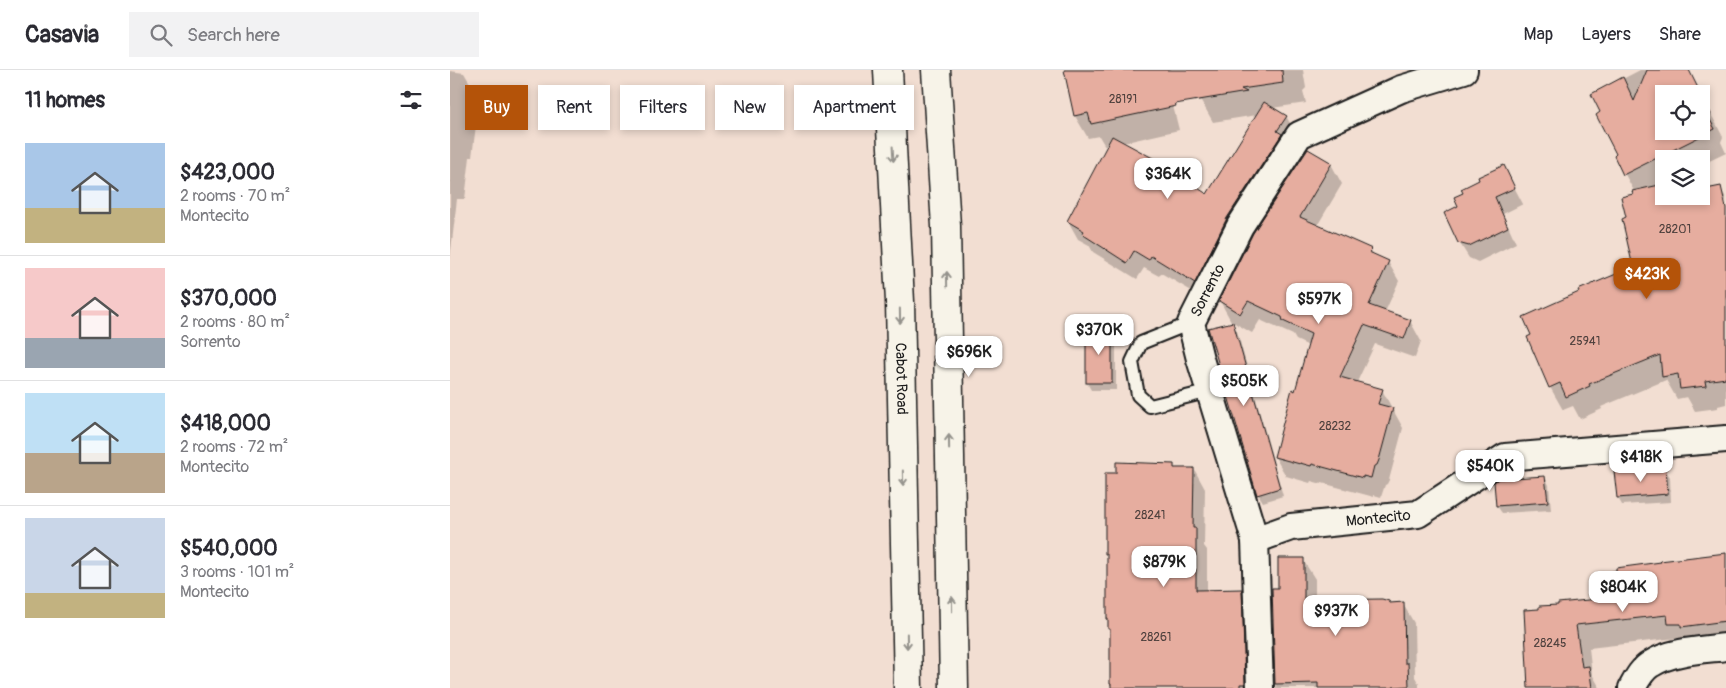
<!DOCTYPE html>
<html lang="en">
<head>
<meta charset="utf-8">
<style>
	:root { --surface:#fff; --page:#f2f2f3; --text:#2b2b33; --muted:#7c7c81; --line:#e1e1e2; --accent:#b45309 }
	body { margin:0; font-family:Pangolin,sans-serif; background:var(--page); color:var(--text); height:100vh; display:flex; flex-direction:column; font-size:19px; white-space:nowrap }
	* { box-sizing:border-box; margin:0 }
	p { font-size:16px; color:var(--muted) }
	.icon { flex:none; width:28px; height:28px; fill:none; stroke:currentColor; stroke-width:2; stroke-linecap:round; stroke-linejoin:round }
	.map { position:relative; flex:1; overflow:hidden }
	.drawer { display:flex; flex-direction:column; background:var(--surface); width:450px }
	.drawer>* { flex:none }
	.banner { position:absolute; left:15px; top:15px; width:475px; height:45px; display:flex; gap:10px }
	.buttons { position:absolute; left:1205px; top:15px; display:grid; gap:10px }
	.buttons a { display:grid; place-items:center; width:55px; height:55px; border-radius:0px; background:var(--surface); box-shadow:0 2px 8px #0003; font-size:25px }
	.price { position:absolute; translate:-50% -42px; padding:0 11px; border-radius:10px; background:#fff; color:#222; font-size:16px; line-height:32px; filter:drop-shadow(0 1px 2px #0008) }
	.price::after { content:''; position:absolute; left:50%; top:30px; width:15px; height:11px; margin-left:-8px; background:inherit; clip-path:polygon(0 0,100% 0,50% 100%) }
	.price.current { background:var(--accent); color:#fff }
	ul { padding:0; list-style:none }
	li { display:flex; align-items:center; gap:15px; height:125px; padding:0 25px }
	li+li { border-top:1px solid var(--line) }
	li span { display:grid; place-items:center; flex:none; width:140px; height:100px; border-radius:0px; color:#555 }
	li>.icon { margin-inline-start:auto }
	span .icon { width:60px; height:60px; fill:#fffc; stroke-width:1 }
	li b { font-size:21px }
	h2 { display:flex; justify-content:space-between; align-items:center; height:60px; padding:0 25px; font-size:21px }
	.tag { padding:0 18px; border-radius:0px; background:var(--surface); box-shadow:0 2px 8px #0003; font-size:18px; line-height:45px }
	.tag.current { background:var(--accent); color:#fff }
	header { display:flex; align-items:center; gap:30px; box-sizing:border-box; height:70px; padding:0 25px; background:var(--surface); border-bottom:1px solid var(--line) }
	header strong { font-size:24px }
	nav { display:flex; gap:28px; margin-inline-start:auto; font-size:18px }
	.search { width:350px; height:45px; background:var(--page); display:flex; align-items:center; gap:12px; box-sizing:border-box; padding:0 18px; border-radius:0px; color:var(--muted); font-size:19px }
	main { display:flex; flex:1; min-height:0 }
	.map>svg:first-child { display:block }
</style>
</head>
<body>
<header>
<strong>Casavia</strong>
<div class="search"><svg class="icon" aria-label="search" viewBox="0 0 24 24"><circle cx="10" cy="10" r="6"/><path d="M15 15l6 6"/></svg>Search here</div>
<nav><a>Map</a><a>Layers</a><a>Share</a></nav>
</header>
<main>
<section class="drawer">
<h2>11 homes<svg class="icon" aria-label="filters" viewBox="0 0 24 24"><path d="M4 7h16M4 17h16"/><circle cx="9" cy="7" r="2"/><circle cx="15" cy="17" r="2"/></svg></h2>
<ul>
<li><span style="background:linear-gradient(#a9c7e8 65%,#c2b280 0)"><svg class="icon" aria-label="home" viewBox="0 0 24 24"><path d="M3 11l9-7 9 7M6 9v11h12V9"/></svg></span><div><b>$423,000</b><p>2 rooms · 70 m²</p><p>Montecito</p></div></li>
<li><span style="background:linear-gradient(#f6c9c9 70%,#9aa5b1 0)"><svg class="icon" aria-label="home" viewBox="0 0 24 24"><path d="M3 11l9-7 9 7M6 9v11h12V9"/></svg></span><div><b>$370,000</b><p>2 rooms · 80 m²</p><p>Sorrento</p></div></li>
<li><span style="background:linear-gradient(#bfe0f5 60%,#b9a48a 0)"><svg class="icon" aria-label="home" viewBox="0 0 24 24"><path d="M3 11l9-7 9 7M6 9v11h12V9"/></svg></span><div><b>$418,000</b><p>2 rooms · 72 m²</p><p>Montecito</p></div></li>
<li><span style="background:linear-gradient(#c9d6e8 75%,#c2b280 0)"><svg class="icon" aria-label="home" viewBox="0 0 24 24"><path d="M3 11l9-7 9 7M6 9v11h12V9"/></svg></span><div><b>$540,000</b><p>3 rooms · 101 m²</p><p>Montecito</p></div></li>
</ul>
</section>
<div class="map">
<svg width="1276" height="618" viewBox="0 0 1276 618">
	<rect width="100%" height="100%" fill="#f2ded2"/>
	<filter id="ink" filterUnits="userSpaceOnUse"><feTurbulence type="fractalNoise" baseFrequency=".02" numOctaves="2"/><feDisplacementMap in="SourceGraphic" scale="10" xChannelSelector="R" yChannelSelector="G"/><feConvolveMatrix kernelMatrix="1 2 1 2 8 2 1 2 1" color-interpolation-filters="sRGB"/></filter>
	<g filter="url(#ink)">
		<g fill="#0003" fill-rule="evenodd">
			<path d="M616,0H714L729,60L672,73L757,126L807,45L763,52L750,29L745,0H853L856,18L853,21L856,33L822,38L836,46L846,64L755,229L711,203L709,206L694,198L687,209L643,182L639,175L628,169L618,151L658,76H655L649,66L638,68L625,46Z"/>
			<path d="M1190,0H1238L1273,67L1271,72L1276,83L1251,95V89H1214V126H1251L1252,106L1260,120L1270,118L1276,128V334L1268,336V338L1245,341L1237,327L1227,329L1216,310L1151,337L1152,339L1130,349L1123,336L1113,340L1100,317L1184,198L1177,148L1185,125L1184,121L1165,86L1168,85L1152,43L1142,25ZM1214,24H1251V61H1214Z"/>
			<path d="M0,1L14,3L27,25L24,51L26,55L22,87H20L15,129H7L0,189Z"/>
			<path d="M881,94L892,114L867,156L921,180L924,185L938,192L949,211L935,242L960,251L971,271L965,288L925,274L907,312L932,320L953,358L939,410L937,414L935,415L931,427L924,425V427L872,413V414L861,411L860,413L836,406L825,387L859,276L846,270L843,265L810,250L802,263L781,251L770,231Z"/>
			<path d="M1053,96L1073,134L1053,144L1066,173L1028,192L1019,188L1009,172L1010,137Z"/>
			<path d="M782,253L787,261L833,426L813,432L808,424Z"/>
			<path d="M661,261L666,269V320H641L637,313Z"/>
			<path d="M723,395L725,399H744L755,419L754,476L757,480V521L791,520L803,541L805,618H662L658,487L656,484V404L667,405Z"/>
			<path d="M1215,399L1220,407L1221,432L1172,435L1168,428Z"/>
			<path d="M1095,407L1099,415L1101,440L1052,443L1047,436Z"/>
			<path d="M1276,485V573L1232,576L1227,568L1139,578L1142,604L1150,618H1079L1080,607L1075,561L1149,530Z"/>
			<path d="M853,490L865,509V531L953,534L964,553L965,607L969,614V618H826L823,520H829Z"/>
		</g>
		<g fill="#e6ad9f" stroke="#1c1c1c">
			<path d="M614,0H832L833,13L791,19L797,22L725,34L726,36L641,54L638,43L624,46Z"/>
			<path d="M1197,0H1239L1251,24H1214V61H1251V24L1261,44L1259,48L1265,59L1173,105L1164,86L1166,84L1146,45L1150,42L1141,24L1173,7L1184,31Z"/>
			<path d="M814,32L837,46L827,61L832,64L777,148L745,213L701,186L699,190L684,181L677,193L632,164L634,161L617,151L662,66L723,99L728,103L729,106L757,124Z"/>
			<path d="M858,79L882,93L850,147L922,179L919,182L939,191L919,235L961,250L954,269L914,255L890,307L933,319L928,334L943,338L929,390L927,395L924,396L921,408L913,406V408L862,394L861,396L850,393V394L824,387L842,319L845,321L861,264L833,251L832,247L798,231L790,244L769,231L803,163Z"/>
			<path d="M1054,95L1065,118L1045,127L1058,157L1019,176L1008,173L994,143L1008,136L1004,127L1013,123L1011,119L1029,110L1028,107Z"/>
			<path d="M1251,105H1253L1256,119L1271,116L1276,138V308L1255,311L1256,316L1230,319L1228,304L1212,307L1210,285L1139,314L1140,316L1116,327L1110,313L1099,318L1077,267L1081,265L1073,247L1129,222L1128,220L1183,197L1172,149L1176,147L1171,127L1183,124L1182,121L1214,114V126H1251Z"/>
			<path d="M783,252L830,418L807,425L758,258Z"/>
			<rect x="636" y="260" width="26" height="53"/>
			<path d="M666,392L724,394V398H744L743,458H746V520L792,519L795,614H790V618H661V614H660V559H658V549H657V484H655V403H666Z"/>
			<path d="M1216,398L1218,424L1167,428L1164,401Z"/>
			<path d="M1095,406L1098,432L1046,436L1044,412L1048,409Z"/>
			<path d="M1276,483V551L1231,557V554H1218L1217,545L1126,555L1132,597L1139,596L1142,618H1078L1074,540L1089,539V536L1108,535V533L1148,529L1147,503L1166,501V498L1211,492L1210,491Z"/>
			<path d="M828,488H854V530L932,529L939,531L940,533L954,532L955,593H958L959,616L943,617V618H868V613L825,614L822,518H828Z"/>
		</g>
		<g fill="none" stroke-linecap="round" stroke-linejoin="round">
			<defs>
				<path id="service" d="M741,253L691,273L682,292L688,325L700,336L760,321"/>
				<g id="minor">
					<path id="s1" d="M805,470L841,457L968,444L1055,387L1276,369"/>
					<path id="s2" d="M810,618L805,470L750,289L741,253L790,156L849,65L951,19L1014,0"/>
					<path d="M1182,618C1187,609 1192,599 1201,594C1221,581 1252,580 1276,577"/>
				</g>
				<g id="secondary">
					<path id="s3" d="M438,0L450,232L458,618"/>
					<path d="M486,0L496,156L504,618"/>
				</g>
			</defs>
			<use href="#service" stroke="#1c1c1c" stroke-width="16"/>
			<use href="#minor" stroke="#1c1c1c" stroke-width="30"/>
			<use href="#secondary" stroke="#1c1c1c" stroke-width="31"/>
			<use href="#service" stroke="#f7f3e8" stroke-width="12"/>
			<use href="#minor" stroke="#f7f3e8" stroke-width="26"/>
			<use href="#secondary" stroke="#f7f3e8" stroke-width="28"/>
		</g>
		<defs><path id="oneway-shaft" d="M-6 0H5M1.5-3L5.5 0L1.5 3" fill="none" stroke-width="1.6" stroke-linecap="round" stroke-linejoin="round" transform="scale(1.25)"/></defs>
		<g stroke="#94928c">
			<use href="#oneway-shaft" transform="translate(443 84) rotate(87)"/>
			<use href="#oneway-shaft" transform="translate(497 209) rotate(-91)"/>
			<use href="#oneway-shaft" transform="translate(450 246) rotate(89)"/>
			<use href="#oneway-shaft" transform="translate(499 372) rotate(-91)"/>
			<use href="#oneway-shaft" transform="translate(453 408) rotate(89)"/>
			<use href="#oneway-shaft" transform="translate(502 534) rotate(-91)"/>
			<use href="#oneway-shaft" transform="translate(457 571) rotate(89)"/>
		</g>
	</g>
	<g text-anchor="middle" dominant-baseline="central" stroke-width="4" stroke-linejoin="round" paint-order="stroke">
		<g font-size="12" fill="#4e403d">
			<text x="673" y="29">28191</text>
			<text x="1225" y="159">28201</text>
			<text x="1135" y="271">25941</text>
			<text x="885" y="356">28232</text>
			<text x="700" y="445">28241</text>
			<text x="706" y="567">28261</text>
			<text x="1100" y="573">28245</text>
		</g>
		<g font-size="15" fill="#1c1c1c" stroke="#f7f3e8">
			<text stroke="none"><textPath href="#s2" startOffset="411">Sorrento</textPath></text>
			<text stroke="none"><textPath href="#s3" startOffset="309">Cabot Road</textPath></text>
			<text stroke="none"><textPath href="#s1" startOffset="126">Montecito</textPath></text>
		</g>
	</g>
</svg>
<div class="buttons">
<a><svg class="icon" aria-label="locate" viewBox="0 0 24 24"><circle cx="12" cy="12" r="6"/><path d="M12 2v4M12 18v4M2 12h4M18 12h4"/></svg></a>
<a><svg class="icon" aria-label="layers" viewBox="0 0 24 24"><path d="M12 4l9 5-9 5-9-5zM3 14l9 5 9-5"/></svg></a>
</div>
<b class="price" style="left:718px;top:130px">$364K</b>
<b class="price current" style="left:1197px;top:230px">$423K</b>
<b class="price" style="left:869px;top:255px">$597K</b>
<b class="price" style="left:649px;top:286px">$370K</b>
<b class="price" style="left:519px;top:308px">$696K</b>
<b class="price" style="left:794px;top:337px">$505K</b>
<b class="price" style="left:1191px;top:413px">$418K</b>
<b class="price" style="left:1040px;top:422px">$540K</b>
<b class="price" style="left:714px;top:518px">$879K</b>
<b class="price" style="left:1173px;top:543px">$804K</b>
<b class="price" style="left:886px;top:567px">$937K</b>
<div class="banner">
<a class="tag current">Buy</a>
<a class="tag">Rent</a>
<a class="tag">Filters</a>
<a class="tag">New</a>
<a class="tag">Apartment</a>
</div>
</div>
</main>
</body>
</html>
